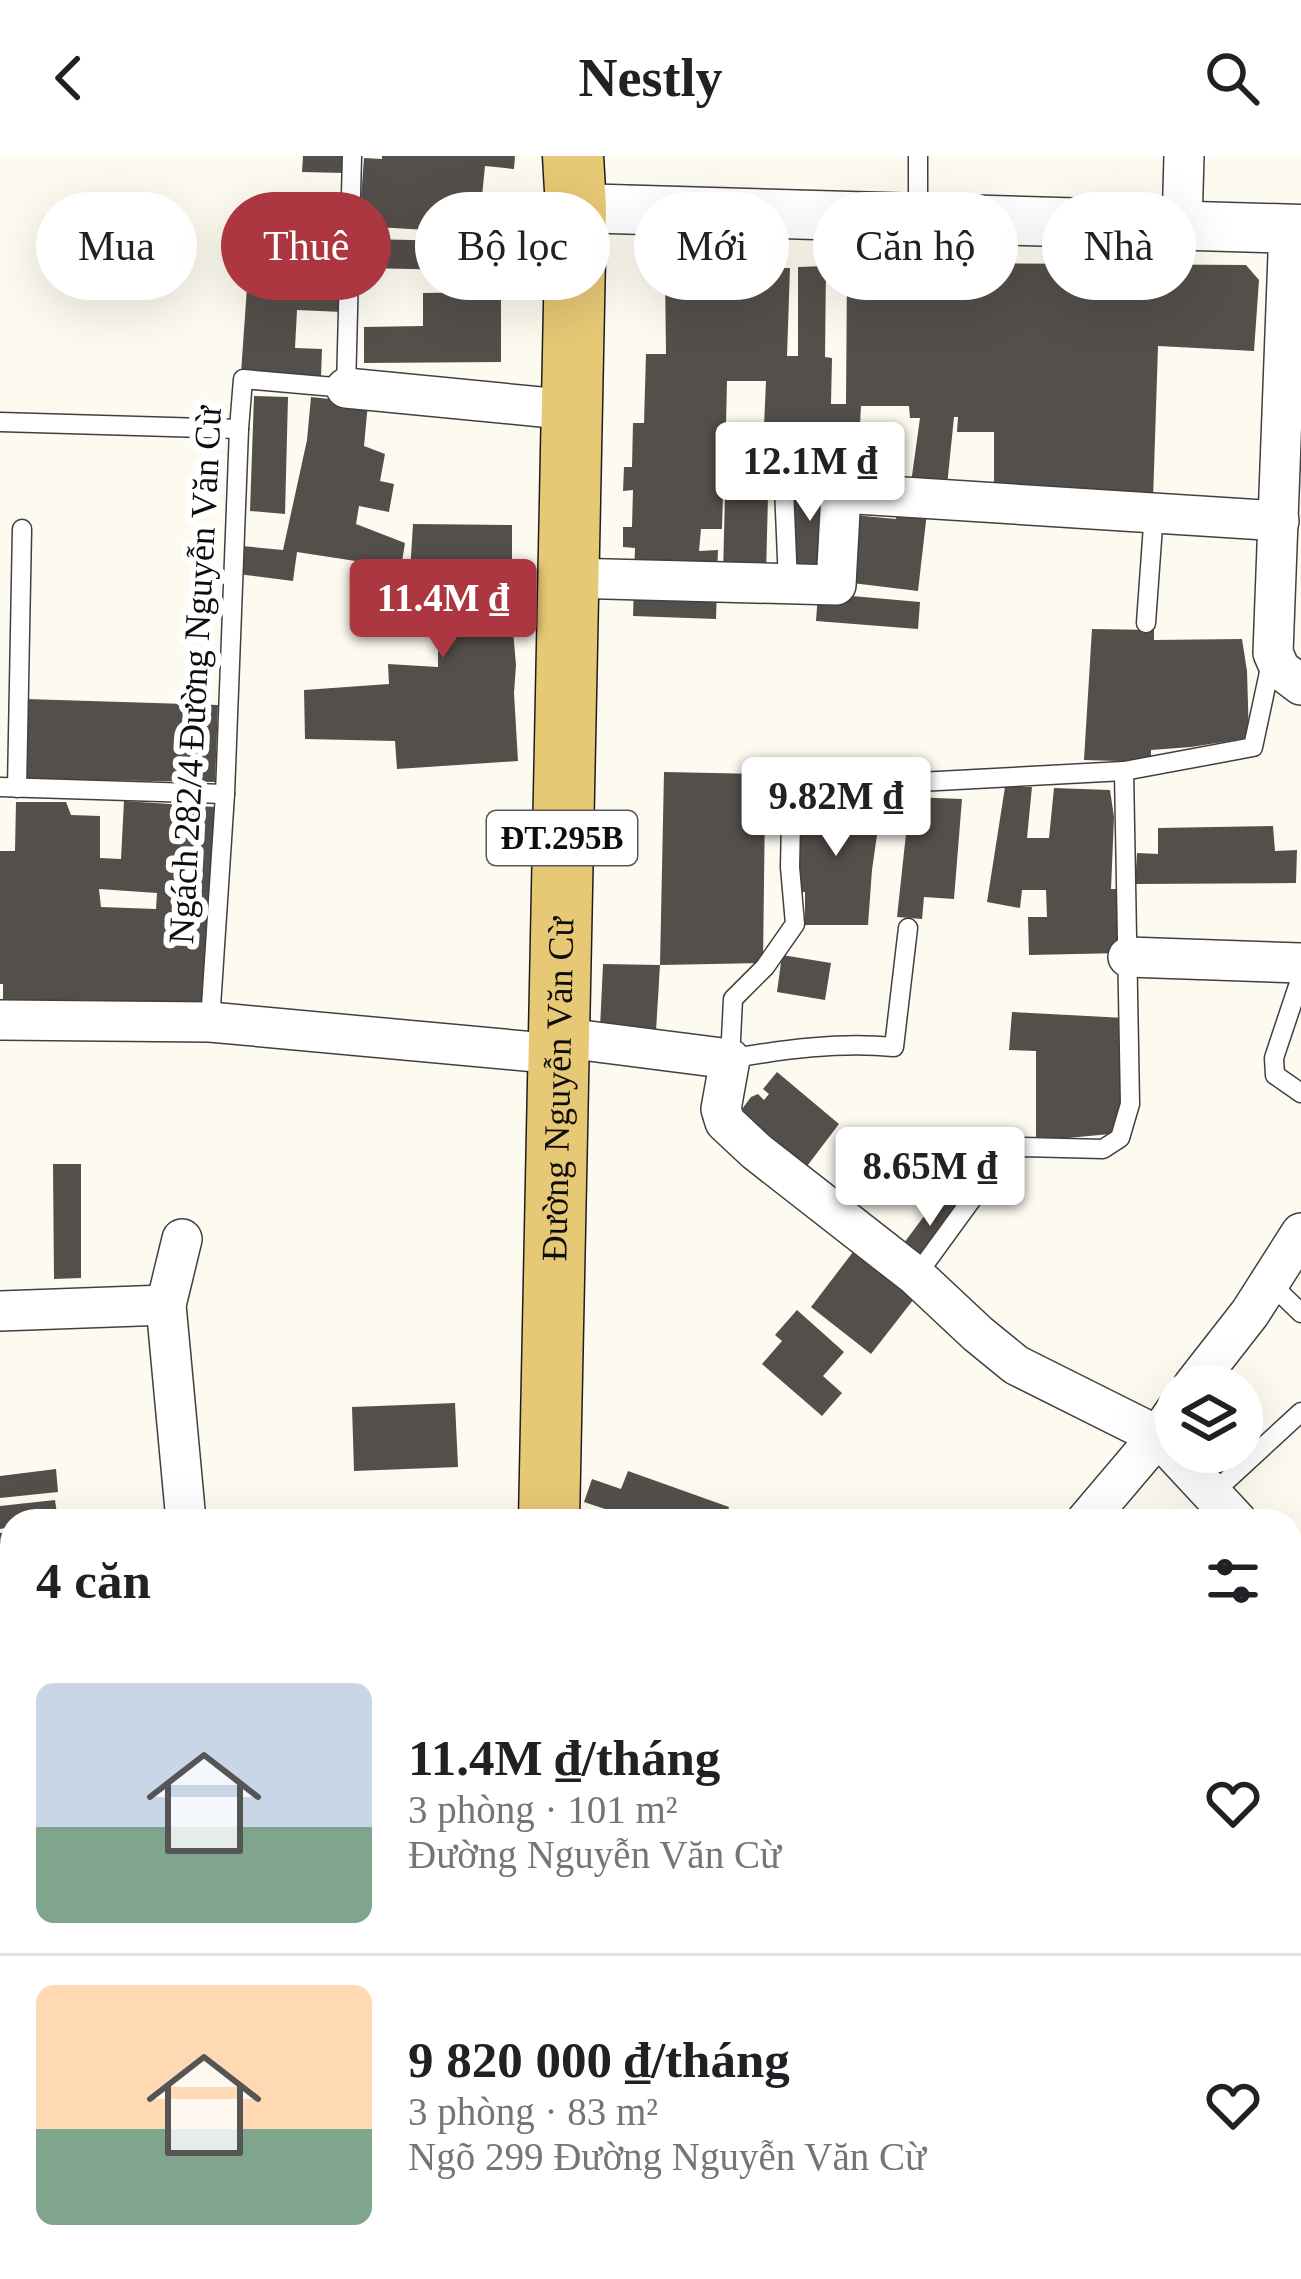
<!DOCTYPE html>
<html lang="vi">
<head>
<meta charset="utf-8">
<style>
	:root { --surface:#fff; --page:#f6f6f6; --text:#202124; --muted:#757577; --line:#e0e0e0; --accent:#ac3740 }
	body { margin:0; font-family:Georgia,serif; background:var(--page); color:var(--text); height:100vh; display:flex; flex-direction:column; font-size:45px; white-space:nowrap }
	* { box-sizing:border-box; margin:0 }
	p { font-size:39px; color:var(--muted) }
	.icon { flex:none; width:66px; height:66px; fill:none; stroke:currentColor; stroke-width:2; stroke-linecap:round; stroke-linejoin:round }
	.map { position:relative; flex:1; overflow:hidden }
	.panel { position:absolute; left:0px; top:1353px; width:1302px; height:771px; display:flex; flex-direction:column; background:var(--surface); border-radius:36px 36px 0 0; box-shadow:0 12px 48px #0002 }
	.panel>* { flex:none }
	.hud { position:absolute; left:36px; top:36px; width:1230px; height:108px; display:flex; gap:24px }
	.buttons { position:absolute; left:1155px; top:1209px; display:grid; gap:24px }
	.buttons a { display:grid; place-items:center; width:108px; height:108px; border-radius:50%; background:var(--surface); box-shadow:0 12px 48px #0002; font-size:60px }
	.price { position:absolute; translate:-50% -102px; padding:0 27px; border-radius:12px; background:#fff; color:#222; font-size:39px; line-height:78px; filter:drop-shadow(0 3px 6px #0008) }
	.price::after { content:''; position:absolute; left:50%; top:72px; width:36px; height:27px; margin-left:-18px; background:inherit; clip-path:polygon(0 0,100% 0,50% 100%) }
	.price.selected { background:var(--accent); color:#fff }
	ul { padding:0; list-style:none }
	li { display:flex; align-items:center; gap:36px; height:300px; padding:0 36px }
	li+li { border-top:3px solid var(--line) }
	li span { display:grid; place-items:center; flex:none; width:336px; height:240px; border-radius:18px; color:#555 }
	li>.icon { margin-inline-start:auto }
	span .icon { width:144px; height:144px; fill:#fffc; stroke-width:1 }
	li b { font-size:51px }
	h2 { display:flex; justify-content:space-between; align-items:center; height:144px; padding:0 36px; font-size:51px }
	.tag { padding:0 42px; border-radius:54px; background:var(--surface); box-shadow:0 12px 48px #0002; font-size:42px; line-height:108px }
	.tag.selected { background:var(--accent); color:#fff }
	header { display:flex; justify-content:space-between; align-items:center; height:156px; padding:0 36px; background:var(--surface); font-size:54px; font-weight:600 }
	.map>svg:first-child { display:block }
</style>
</head>
<body>
<header><svg class="icon" aria-label="back" viewBox="0 0 24 24"><path d="M15 5l-7 7 7 7"/></svg>Nestly<svg class="icon" aria-label="search" viewBox="0 0 24 24"><circle cx="10" cy="10" r="6"/><path d="M15 15l6 6"/></svg></header>
<div class="map">
<svg width="1301" height="2123" viewBox="0 0 1301 2123">
	<rect width="100%" height="100%" fill="#fdfaf0"/>
	<g fill="#554f4b" fill-rule="evenodd">
		<path d="M303,0H346L345,17L302,16Z"/>
		<path d="M382,0H515L514,13L485,10L480,61L462,60L461,76L359,70L364,2L382,3Z"/>
		<path d="M267,60L340,64L339,87L324,86L322,117L344,120L342,156L297,154L295,192L322,193L321,220L241,217L247,131L261,132Z"/>
		<path d="M364,83L507,86V115L363,112Z"/>
		<path d="M959,107L1246,109L1259,124L1254,195L1158,190L1153,344L994,340V276H957L958,261H954L947,330L911,327L920,262H910L909,250H861L857,323L827,321L830,272L793,271L790,304H775L773,340H768L766,419L723,418L725,339H735L734,337L723,336L722,373H701L699,395L718,394L717,421L634,420L635,392L623,391V371H632L633,334L623,335L624,311H632L633,267H644L646,198H666L665,113L754,112L766,123V112H790L787,200H798V111L826,110L825,201L832,202L831,248H846L847,113L911,114ZM727,225H766L764,270L726,269Z"/>
		<path d="M501,136V206L364,207V171L423,170V137Z"/>
		<path d="M254,240L288,241L285,358L250,355Z"/>
		<path d="M311,241L368,247L364,290L385,298L380,325L394,328L389,356L359,350L356,368L405,387L401,412L297,396L293,425L238,418L242,390L283,394L307,284Z"/>
		<path d="M794,321H827L825,416H792Z"/>
		<path d="M899,346L928,348L918,435L844,426L853,359L896,363Z"/>
		<path d="M413,368L512,369V463L516,509L514,537L518,605L397,613L395,585L305,583L304,534L389,528L388,508L438,511V458L408,448Z"/>
		<path d="M634,429L717,431L716,463L633,460Z"/>
		<path d="M818,437L920,446L918,473L816,465Z"/>
		<path d="M1092,473L1154,474V484L1242,483L1247,515L1249,582L1191,591L1151,594V606L1084,604Z"/>
		<path d="M26,543L218,549L215,626L25,623Z"/>
		<path d="M664,616L761,618L760,645H765L763,807L660,809Z"/>
		<path d="M1005,631H1032L1027,682H1049L1054,632L1110,634L1114,661L1111,733H1122L1123,797L1029,799L1028,761H1047L1046,734H1022L1020,752L987,746Z"/>
		<path d="M910,641L962,643L954,743L924,741L922,763L897,761Z"/>
		<path d="M796,643L882,644L872,714L868,769H805V736H795Z"/>
		<path d="M124,645L215,651L202,852L3,847V828H0V695H15L16,646H66L71,659L100,660V702L121,703ZM99,733L157,737L156,753L101,751Z"/>
		<path d="M1273,670L1275,695L1297,694L1296,727L1135,728L1137,697L1158,698V672Z"/>
		<path d="M782,799L831,807L825,844L777,836Z"/>
		<path d="M603,808L660,809L656,875L600,872Z"/>
		<path d="M1012,856L1125,862L1126,948L1110,978L1036,985V895L1009,894Z"/>
		<path d="M777,916L839,968L801,1018L739,957L751,941L758,938L764,944L769,938L763,933Z"/>
		<path d="M53,1008H81V1122L54,1123Z"/>
		<path d="M942,1036L963,1051L919,1111L898,1095Z"/>
		<path d="M856,1092L917,1139L871,1198L811,1151Z"/>
		<path d="M797,1154L844,1196L823,1220L842,1237L822,1260L762,1208L782,1185L775,1179Z"/>
		<path d="M455,1247L458,1311L354,1315L352,1251Z"/>
		<path d="M56,1313L58,1336L0,1342V1320Z"/>
		<path d="M628,1315L729,1351L725,1365H714L689,1357L687,1365H641L584,1346L592,1323L621,1333Z"/>
		<path d="M55,1344L58,1365H12V1371L0,1373V1350Z"/>
		<path d="M346,1353L347,1365H271V1362Z"/>
		<path d="M12,1375V1398L0,1399V1377Z"/>
		<path d="M12,1400V1423L0,1425V1402Z"/>
		<path d="M12,1431V1454L0,1455V1432Z"/>
		<path d="M12,1460V1482L0,1484V1461Z"/>
		<path d="M1301,1505V1590L1290,1598V1515Z"/>
		<path d="M1301,1995V2082L1290,2091V2003Z"/>
		<path d="M97,2112H222L223,2122L98,2123Z"/>
		<path d="M1192,2112H1264L1249,2123H1201Z"/>
	</g>
	<g fill="none" stroke-linecap="round" stroke-linejoin="round">
		<defs>
			<g id="service">
				<path d="M918,61V0"/>
				<path d="M0,266L239,273"/>
				<path d="M784,331L788,427"/>
				<path d="M1146,467L1154,356"/>
				<path d="M0,631L225,638"/>
				<path d="M17,632L22,373"/>
				<path d="M908,772L894,891C839,886 784,893 730,903L733,843L765,811L795,768L790,711L792,618L919,626L1124,615L1253,591L1271,507"/>
				<path d="M1301,821L1274,902L1275,919L1301,937"/>
				<path d="M210,866L225,638L239,273L243,223L346,232L352,0"/>
				<path d="M916,1120L999,1006L1012,994L1023,991L1103,993L1120,982L1130,948L1124,615"/>
				<path d="M1270,1127L1301,1157"/>
				<path d="M1212,1338L1301,1256"/>
				<path d="M1290,1955L1301,1965"/>
				<path d="M1290,2101L1301,2092"/>
				<path d="M835,2112L845,2123"/>
				<path d="M1263,2123L1276,2112"/>
			</g>
			<g id="minor">
				<path d="M1182,69L1184,0"/>
				<path d="M1289,72L1273,497L1280,513L1301,529"/>
				<path d="M346,232L572,254"/>
				<path d="M568,422L836,429L841,337L1279,365"/>
				<path d="M1128,801L1301,807"/>
				<path d="M0,864L210,866L557,898"/>
				<path d="M558,881L730,903L721,953L725,966L756,995L916,1120L978,1178L1016,1209L1158,1280L1237,1365"/>
				<path d="M182,1083L166,1149L186,1365"/>
				<path d="M0,1155L166,1149"/>
				<path d="M1193,1230L1250,1157L1301,1077"/>
				<path d="M1086,1365L1158,1280L1176,1254"/>
				<path d="M1290,1422L1301,1434"/>
				<path d="M1290,1615L1301,1605"/>
				<path d="M0,1802L12,1797"/>
				<path d="M321,2123L338,2112"/>
				<path d="M888,2123L901,2112"/>
			</g>
			<path id="tertiary" d="M576,52L1301,73"/>
			<g id="primary">
				<path id="s1" d="M549,1365L576,52L573,0"/>
				<path d="M551,2112V2123"/>
			</g>
		</defs>
		<use href="#service" stroke="#404040" stroke-width="21"/>
		<use href="#minor" stroke="#404040" stroke-width="42"/>
		<use href="#tertiary" stroke="#404040" stroke-width="51"/>
		<use href="#primary" stroke="#1e1e1e" stroke-width="63"/>
		<use href="#service" stroke="#fff" stroke-width="18"/>
		<use href="#minor" stroke="#fff" stroke-width="39"/>
		<use href="#tertiary" stroke="#fff" stroke-width="48"/>
		<use href="#primary" stroke="#e7c875" stroke-width="60"/>
	</g>
	<g text-anchor="middle" dominant-baseline="central" stroke-width="12" stroke-linejoin="round" paint-order="stroke">
		<rect fill="#fff" stroke="#565656" stroke-width="3" x="487" y="655" width="150" height="54" rx="9"/>
		<g font-size="33" font-weight="bold" fill="#0d0d0d">
			<text x="562" y="682">ĐT.295B</text>
		</g>
		<g font-size="36" fill="#0d0d0d" stroke="#fff">
			<text transform="translate(195 519) rotate(-87)">Ngách 282/4 Đường Nguyễn Văn Cừ</text>
			<text stroke="none"><textPath href="#s1" startOffset="432">Đường Nguyễn Văn Cừ</textPath></text>
		</g>
	</g>
</svg>
<div class="buttons">
<a><svg class="icon" aria-label="layers" viewBox="0 0 24 24"><path d="M12 4l9 5-9 5-9-5zM3 14l9 5 9-5"/></svg></a>
</div>
<b class="price" style="left:810px;top:368px">12.1M ₫</b>
<b class="price selected" style="left:443px;top:505px">11.4M ₫</b>
<b class="price" style="left:836px;top:703px">9.82M ₫</b>
<b class="price" style="left:930px;top:1073px">8.65M ₫</b>
<div class="hud">
<a class="tag">Mua</a>
<a class="tag selected">Thuê</a>
<a class="tag">Bộ lọc</a>
<a class="tag">Mới</a>
<a class="tag">Căn hộ</a>
<a class="tag">Nhà</a>
</div>
<section class="panel">
<h2>4 căn<svg class="icon" aria-label="filters" viewBox="0 0 24 24"><path d="M4 7h16M4 17h16"/><circle cx="9" cy="7" r="2"/><circle cx="15" cy="17" r="2"/></svg></h2>
<ul>
<li><span style="background:linear-gradient(#c9d6e8 60%,#7fa58c 0)"><svg class="icon" aria-label="home" viewBox="0 0 24 24"><path d="M3 11l9-7 9 7M6 9v11h12V9"/></svg></span><div><b>11.4M ₫/tháng</b><p>3 phòng · 101 m²</p><p>Đường Nguyễn Văn Cừ</p></div><svg class="icon" aria-label="heart" viewBox="0 0 24 24"><path d="M12 20l-8-8c-3-5 5-10 8-4 3-6 11-1 8 4z"/></svg></li>
<li><span style="background:linear-gradient(#ffd9b3 60%,#7fa58c 0)"><svg class="icon" aria-label="home" viewBox="0 0 24 24"><path d="M3 11l9-7 9 7M6 9v11h12V9"/></svg></span><div><b>9 820 000 ₫/tháng</b><p>3 phòng · 83 m²</p><p>Ngõ 299 Đường Nguyễn Văn Cừ</p></div><svg class="icon" aria-label="heart" viewBox="0 0 24 24"><path d="M12 20l-8-8c-3-5 5-10 8-4 3-6 11-1 8 4z"/></svg></li>
</ul>
</section>
</div>
</body>
</html>
